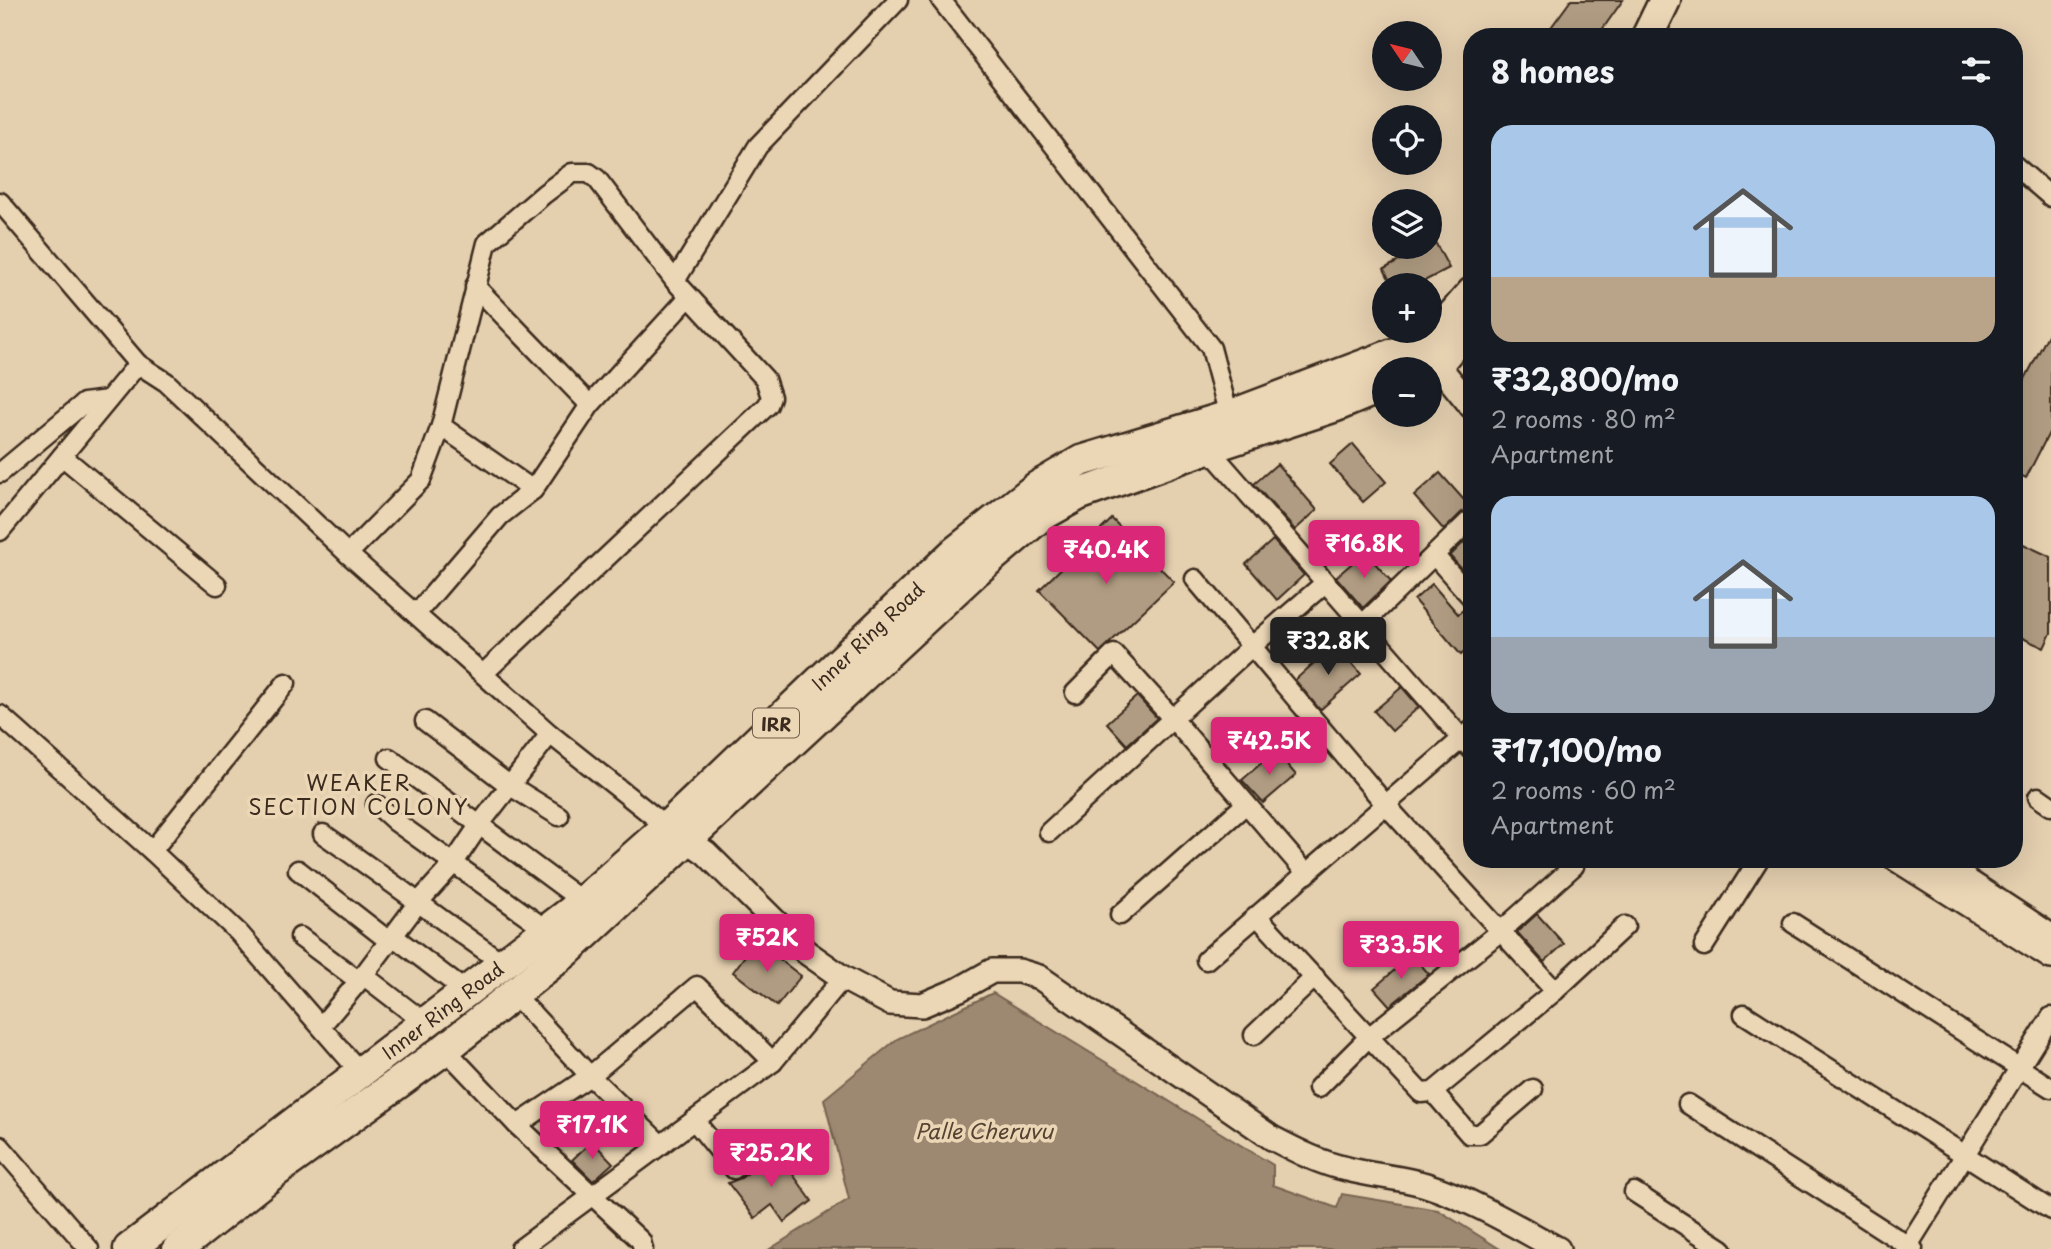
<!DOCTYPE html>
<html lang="en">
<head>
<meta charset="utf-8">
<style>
	:root { --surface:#171b24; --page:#20242c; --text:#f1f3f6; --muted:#9ea1a6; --accent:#db2777 }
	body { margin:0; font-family:"Playpen Sans",sans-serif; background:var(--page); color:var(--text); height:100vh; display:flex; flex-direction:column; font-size:26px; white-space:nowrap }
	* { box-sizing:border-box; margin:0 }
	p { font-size:23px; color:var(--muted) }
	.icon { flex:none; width:38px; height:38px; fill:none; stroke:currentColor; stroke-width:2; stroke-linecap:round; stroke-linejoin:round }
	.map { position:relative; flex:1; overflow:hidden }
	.drawer { position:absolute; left:1463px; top:28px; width:560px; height:840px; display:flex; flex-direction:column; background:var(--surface); border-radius:28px; box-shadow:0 7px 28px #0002 }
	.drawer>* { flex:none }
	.needle { width:46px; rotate:305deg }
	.buttons { position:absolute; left:1372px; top:21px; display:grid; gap:14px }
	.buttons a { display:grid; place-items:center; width:70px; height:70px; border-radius:50%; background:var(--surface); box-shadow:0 7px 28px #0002; font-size:35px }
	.price { position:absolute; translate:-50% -60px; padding:0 16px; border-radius:7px; background:var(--accent); color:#fff; font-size:23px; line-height:46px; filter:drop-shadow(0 2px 4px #0008) }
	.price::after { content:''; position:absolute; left:50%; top:42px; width:21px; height:16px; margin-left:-10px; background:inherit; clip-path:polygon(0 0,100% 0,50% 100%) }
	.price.active { background:#222; color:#fff }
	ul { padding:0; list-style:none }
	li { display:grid; align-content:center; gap:14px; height:371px; padding:0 28px }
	li span { display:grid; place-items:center; height:217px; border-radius:21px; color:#555 }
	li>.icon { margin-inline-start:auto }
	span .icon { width:126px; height:126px; fill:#fffc; stroke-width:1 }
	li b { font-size:30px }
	h2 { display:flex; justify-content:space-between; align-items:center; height:84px; padding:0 28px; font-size:30px }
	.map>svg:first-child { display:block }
</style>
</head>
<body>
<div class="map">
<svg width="2051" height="1249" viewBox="0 0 2051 1249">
	<rect width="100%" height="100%" fill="#e4cfaf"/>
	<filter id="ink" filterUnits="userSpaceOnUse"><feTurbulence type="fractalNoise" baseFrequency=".0143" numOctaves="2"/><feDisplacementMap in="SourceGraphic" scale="14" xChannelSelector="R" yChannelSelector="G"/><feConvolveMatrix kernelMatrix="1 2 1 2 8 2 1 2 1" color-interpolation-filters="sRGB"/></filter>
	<g filter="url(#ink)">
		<path fill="#9d8972" stroke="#766350" stroke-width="2" d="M993,993L1273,1165V1185L1337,1208L1342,1194L1438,1210L1500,1249H770L849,1199L824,1099L897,1039Z"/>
		<g fill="#b09c82" stroke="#3b2a1e" stroke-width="2">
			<path d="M1571,0H1623L1597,37H1544Z"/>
			<path d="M1435,242L1449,268L1417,285H1392L1384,269L1425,247H1430Z"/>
			<path d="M2051,329V429L2026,478L2014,472V400Z"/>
			<path d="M1353,444L1386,482L1363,502L1330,464Z"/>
			<path d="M1277,464L1317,510L1295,530L1254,484Z"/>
			<path d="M1440,473L1472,509L1462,512L1444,530L1414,496Z"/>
			<path d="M1112,519L1174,582L1100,652L1039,590Z"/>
			<path d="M1472,534V581L1450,556Z"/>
			<path d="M1273,540L1304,575L1277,600L1246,564Z"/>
			<path d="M2019,542L2051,557V633L2044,648L2014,634V554Z"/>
			<path d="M1365,552L1391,581L1363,608L1336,577Z"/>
			<path d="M1432,584L1458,614L1463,610L1472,620V645L1461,655L1414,600Z"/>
			<path d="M1335,644L1361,674L1320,710L1295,680Z"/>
			<path d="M1402,687L1419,707L1392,731L1374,711Z"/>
			<path d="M1137,696L1157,718L1127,745L1107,723Z"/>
			<path d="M1275,751L1296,775L1263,803L1242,780Z"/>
			<path d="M1537,914L1564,944L1544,962L1517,932Z"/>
			<path d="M756,941L801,976L777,1006L733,972Z"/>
			<path d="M1412,955L1429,974L1390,1006L1374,988Z"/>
			<path d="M592,1141L613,1163L593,1181L572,1160Z"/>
			<path d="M777,1152L812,1201L784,1222L772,1205L755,1218L728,1183L741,1178Z"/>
		</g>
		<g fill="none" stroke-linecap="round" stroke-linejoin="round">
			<defs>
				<g id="minor">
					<path d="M941,0L1211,348L1229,416L1208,448L1472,750"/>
					<path d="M2014,165L2051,197"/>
					<path d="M0,202L138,364L166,382L348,554L550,734L667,827"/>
					<path d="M675,281L758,146L898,0"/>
					<path d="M475,286L590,405"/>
					<path d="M441,426L533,490"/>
					<path d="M62,456L217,585"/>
					<path d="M0,473L84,403L108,400"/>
					<path d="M0,531L138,364"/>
					<path d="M348,554L421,480L441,426L487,243L544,194L572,173H589L597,179L675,281L765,379L771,397L768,405L484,673"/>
					<path d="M1434,555L1472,598"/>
					<path d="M1195,579L1386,805L1555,991L1625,926"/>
					<path d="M416,614L500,516L533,490L590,405L689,297"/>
					<path d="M1362,625L1469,521"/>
					<path d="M1075,693L1114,654L1173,719L1307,874"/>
					<path d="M0,715L152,851L239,933L360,1072"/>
					<path d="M425,721L509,785L559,816"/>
					<path d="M389,758L582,901"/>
					<path d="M2038,797L2051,806"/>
					<path d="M376,804L396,822L547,930"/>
					<path d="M1049,832L1251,647L1325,583"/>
					<path d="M323,834C384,876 442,921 503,963"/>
					<path d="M152,851L286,683"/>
					<path d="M298,870L389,941"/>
					<path d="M1120,915L1246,804"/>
					<path d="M1258,917L1421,1093L1433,1092L1555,991"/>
					<path d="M1793,923L2051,1088"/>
					<path d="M393,936L465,991"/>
					<path d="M300,937L359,981"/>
					<path d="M1704,946L1759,859"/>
					<path d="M1206,960L1472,730"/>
					<path d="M363,975L424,1022"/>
					<path d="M514,994L590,1076L661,1145"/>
					<path d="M1744,1014L2051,1210"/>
					<path d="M321,1026L359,981L417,904L453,864L480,824L550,734"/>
					<path d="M1254,1035L1315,977"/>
					<path d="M445,1049L517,1125L641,1241L643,1249"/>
					<path d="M773,1062L843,978"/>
					<path d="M1318,1088L1370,1036L1501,931L1574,866L1568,859"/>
					<path d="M1433,1092L1469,1134H1480L1533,1089"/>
					<path d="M1688,1104L1913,1249"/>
					<path d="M694,1120L734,1169"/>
					<path d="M517,1125L590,1076L697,986L773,1062L520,1249"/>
					<path d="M0,1146L89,1249"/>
					<path d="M1634,1192L1722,1249"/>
					<path d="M1906,1249L2051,1017"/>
				</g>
				<g id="tertiary">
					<path d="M1429,351L1437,364L1472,407"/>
					<path d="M676,832L706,853L806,952L843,978L890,1003L922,1005L960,989L992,971H1019L1039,977L1272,1138C1297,1151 1320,1163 1347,1169C1373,1176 1400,1177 1426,1185C1473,1200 1515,1226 1558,1249"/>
					<path d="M1896,859L2051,957"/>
					<path d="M1934,859L2051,936"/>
				</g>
				<g id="trunk">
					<path d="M1647,37L1665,0"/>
					<path d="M1425,369L1437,364L1472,323"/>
					<path id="s1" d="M129,1249L572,911L667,827L955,552L1037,487L1081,461L1229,416L1425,342L1452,316L1472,293"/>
					<path d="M178,1249L275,1172L445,1049L567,951L977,570L1041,516L1078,495L1208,448L1336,406L1384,386"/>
				</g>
			</defs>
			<use href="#minor" stroke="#3b2a1e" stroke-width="23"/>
			<use href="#tertiary" stroke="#3b2a1e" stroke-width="28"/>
			<use href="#trunk" stroke="#3b2a1e" stroke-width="35"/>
			<use href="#minor" stroke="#ebd6b5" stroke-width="18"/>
			<use href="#tertiary" stroke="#ebd6b5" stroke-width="23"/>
			<use href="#trunk" stroke="#ebd6b5" stroke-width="30"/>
		</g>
	</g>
	<g text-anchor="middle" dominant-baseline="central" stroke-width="7" stroke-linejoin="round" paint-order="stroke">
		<rect fill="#ebd6b5" stroke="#705e4b" stroke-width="2" x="753" y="708.5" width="46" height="29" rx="5"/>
		<g font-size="18" font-weight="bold" fill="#3b2a1e">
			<text x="776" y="723">IRR</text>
		</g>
		<g font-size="19" fill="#3b2a1e" stroke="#ebd6b5">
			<text stroke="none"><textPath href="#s1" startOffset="961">Inner Ring Road</textPath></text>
			<text stroke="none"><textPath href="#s1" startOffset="394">Inner Ring Road</textPath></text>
		</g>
		<g font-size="21" letter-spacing="2" fill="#3b2a1e" stroke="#ebd6b5">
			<text x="359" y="782">WEAKER<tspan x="359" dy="24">SECTION COLONY</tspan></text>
		</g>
		<g font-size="21" font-style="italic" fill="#544233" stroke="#ebd6b5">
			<text x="984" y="1130">Palle Cheruvu</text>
		</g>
	</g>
</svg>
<div class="buttons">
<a><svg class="needle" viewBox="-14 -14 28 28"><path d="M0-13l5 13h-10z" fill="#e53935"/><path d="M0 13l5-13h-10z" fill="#9ea1a6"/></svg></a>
<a><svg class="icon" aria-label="locate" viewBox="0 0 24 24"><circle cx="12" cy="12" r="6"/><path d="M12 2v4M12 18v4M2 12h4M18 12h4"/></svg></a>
<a><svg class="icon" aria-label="layers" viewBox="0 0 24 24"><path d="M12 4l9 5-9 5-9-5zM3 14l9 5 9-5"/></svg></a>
<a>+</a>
<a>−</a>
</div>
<b class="price" style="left:1364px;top:580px">₹16.8K</b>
<b class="price" style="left:1106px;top:586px">₹40.4K</b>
<b class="price active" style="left:1328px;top:677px">₹32.8K</b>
<b class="price" style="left:1269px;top:777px">₹42.5K</b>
<b class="price" style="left:767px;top:974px">₹52K</b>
<b class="price" style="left:1401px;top:981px">₹33.5K</b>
<b class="price" style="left:592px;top:1161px">₹17.1K</b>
<b class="price" style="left:771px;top:1189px">₹25.2K</b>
<section class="drawer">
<h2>8 homes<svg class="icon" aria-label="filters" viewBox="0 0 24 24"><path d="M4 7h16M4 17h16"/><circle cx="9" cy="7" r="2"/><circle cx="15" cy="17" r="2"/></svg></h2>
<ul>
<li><span style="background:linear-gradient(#a9c7e8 70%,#b9a48a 0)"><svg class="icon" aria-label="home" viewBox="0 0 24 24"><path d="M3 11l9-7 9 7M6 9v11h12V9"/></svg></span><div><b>₹32,800/mo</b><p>2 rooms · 80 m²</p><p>Apartment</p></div></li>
<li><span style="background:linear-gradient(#a9c7e8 65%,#9aa5b1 0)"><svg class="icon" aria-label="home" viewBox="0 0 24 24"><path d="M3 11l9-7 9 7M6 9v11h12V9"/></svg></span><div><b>₹17,100/mo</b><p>2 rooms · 60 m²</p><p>Apartment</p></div></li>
</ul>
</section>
</div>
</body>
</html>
